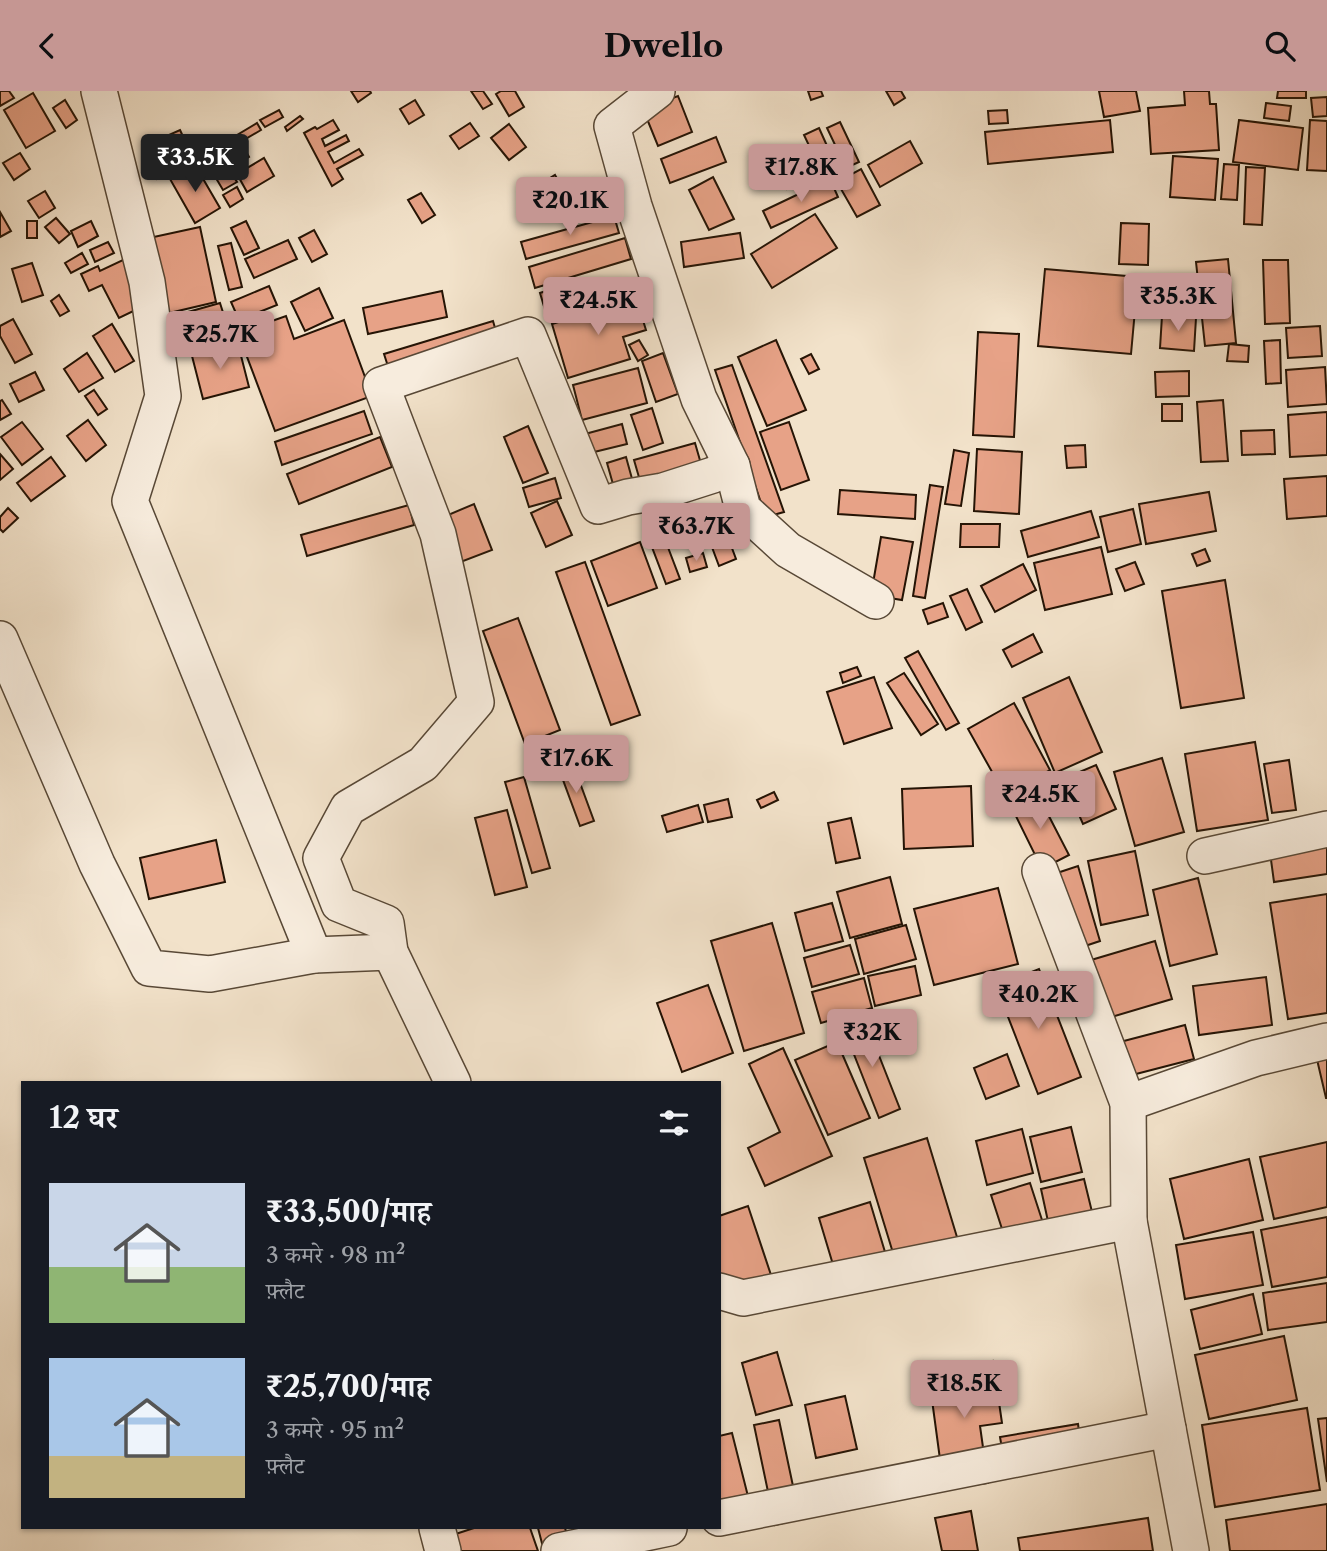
<!DOCTYPE html>
<html lang="hi">
<head>
<meta charset="utf-8">
<style>
	:root { --surface:#171b24; --page:#20242c; --text:#f1f3f6; --muted:#9ea1a6; --accent:#c59692 }
	body { margin:0; font-family:"Libre Caslon Text","Noto Serif Devanagari",serif; background:var(--page); color:var(--text); height:100vh; display:flex; flex-direction:column; font-size:26px; white-space:nowrap }
	* { box-sizing:border-box; margin:0 }
	p { font-size:23px; color:var(--muted) }
	.icon { flex:none; width:38px; height:38px; fill:none; stroke:currentColor; stroke-width:2; stroke-linecap:round; stroke-linejoin:round }
	.map { position:relative; flex:1; overflow:hidden }
	.panel { position:absolute; left:21px; top:990px; width:700px; height:448px; display:flex; flex-direction:column; background:var(--surface); border-radius:0px; box-shadow:0 2px 5px #0004 }
	.panel>* { flex:none }
	.price { position:absolute; translate:-50% -60px; padding:0 16px; border-radius:7px; background:var(--accent); color:#111; font-size:23px; line-height:46px; filter:drop-shadow(0 2px 4px #0008) }
	.price::after { content:''; position:absolute; left:50%; top:42px; width:21px; height:16px; margin-left:-10px; background:inherit; clip-path:polygon(0 0,100% 0,50% 100%) }
	.price.active { background:#222; color:#fff }
	ul { padding:0; list-style:none }
	li { display:flex; align-items:center; gap:21px; height:175px; padding:0 28px }
	li span { display:grid; place-items:center; flex:none; width:196px; height:140px; border-radius:0px; color:#555 }
	li>.icon { margin-inline-start:auto }
	span .icon { width:84px; height:84px; fill:#fffc; stroke-width:1 }
	li b { font-size:30px }
	h2 { display:flex; justify-content:space-between; align-items:center; height:84px; padding:0 28px; font-size:30px }
	header { display:flex; justify-content:space-between; align-items:center; height:91px; padding:0 28px; background:var(--accent); color:#111; font-size:32px; font-weight:700 }
	.map>svg:first-child { display:block }
</style>
</head>
<body>
<header><svg class="icon" aria-label="back" viewBox="0 0 24 24"><path d="M15 5l-7 7 7 7"/></svg>Dwello<svg class="icon" aria-label="search" viewBox="0 0 24 24"><circle cx="10" cy="10" r="6"/><path d="M15 15l6 6"/></svg></header>
<div class="map">
<svg width="1327" height="1460" viewBox="0 0 1327 1460">
	<rect width="100%" height="100%" fill="#f2e2ca"/>
	<filter id="stains"><feTurbulence type="fractalNoise" baseFrequency=".00286" numOctaves="4"/><feColorMatrix values="0 0 0 0 .2 0 0 0 0 .09 0 0 0 0 .02 0 0 0 .5 -.17"/></filter>
	<radialGradient id="worn" r=".72"><stop offset=".6" stop-color="#630" stop-opacity="0"/><stop offset="1" stop-color="#630" stop-opacity=".3"/></radialGradient>
	<g fill="#e7a287" stroke="#251405" stroke-width="2">
		<path d="M0,0H9L14,7L0,15Z"/>
		<path d="M351,0H370L371,2L358,11Z"/>
		<path d="M471,0H483L492,13L483,18Z"/>
		<path d="M501,0H515L524,16L509,25L496,3Z"/>
		<path d="M808,0H821L823,5L811,9Z"/>
		<path d="M886,0H901L905,7L894,14Z"/>
		<path d="M1099,0H1136L1140,20L1104,26Z"/>
		<path d="M1184,0H1209L1210,13H1216L1219,59L1151,63L1148,17L1185,14Z"/>
		<path d="M1278,0H1306V7H1277Z"/>
		<path d="M33,2L55,40L26,57L4,19Z"/>
		<path d="M678,5L692,41L658,55L643,18Z"/>
		<path d="M1327,6V25L1313,26L1311,7Z"/>
		<path d="M65,9L77,29L66,37L53,17Z"/>
		<path d="M415,9L424,24L409,33L400,18Z"/>
		<path d="M1266,12L1291,15L1289,30L1264,27Z"/>
		<path d="M279,19L283,26L265,36L260,29Z"/>
		<path d="M1007,19L1008,32L989,33L988,20Z"/>
		<path d="M300,25L303,28L287,40L285,36Z"/>
		<path d="M333,29L339,39L322,48L325,55L346,44L349,50L328,61L334,72L359,58L363,64L337,78L343,88L332,95L304,42L315,36L317,38Z"/>
		<path d="M1110,29L1113,61L988,73L985,41Z"/>
		<path d="M1239,29L1303,37L1298,79L1233,71Z"/>
		<path d="M1310,29L1327,30V80L1307,79Z"/>
		<path d="M840,31L859,71L846,77L827,37Z"/>
		<path d="M257,32L261,39L206,71L202,65Z"/>
		<path d="M470,32L479,45L459,58L450,45Z"/>
		<path d="M509,33L526,56L509,69L491,47Z"/>
		<path d="M819,37L828,57L813,63L804,44Z"/>
		<path d="M180,39L186,52L149,68L144,55Z"/>
		<path d="M716,46L726,71L670,92L661,68Z"/>
		<path d="M910,50L922,72L880,96L868,74Z"/>
		<path d="M243,55L249,66L233,76L227,65Z"/>
		<path d="M182,58L190,73L157,88L151,74Z"/>
		<path d="M20,62L30,78L14,89L3,72Z"/>
		<path d="M1173,65L1218,68L1215,109L1170,106Z"/>
		<path d="M264,67L274,85L247,101L237,83Z"/>
		<path d="M223,69L237,91L223,99L210,77Z"/>
		<path d="M814,70L820,83L787,98L781,85Z"/>
		<path d="M1224,73L1239,74L1237,109L1221,108Z"/>
		<path d="M195,74L220,117L195,132L170,88Z"/>
		<path d="M1246,76L1265,77L1262,134L1244,133Z"/>
		<path d="M861,78L880,114L857,126L837,91Z"/>
		<path d="M555,84L571,112L544,127L529,100Z"/>
		<path d="M713,86L734,128L709,139L689,99Z"/>
		<path d="M830,88L838,106L771,137L763,120Z"/>
		<path d="M237,96L243,108L230,116L223,104Z"/>
		<path d="M45,100L55,117L39,127L28,110Z"/>
		<path d="M421,102L435,124L422,132L408,109Z"/>
		<path d="M0,121L11,140L0,146Z"/>
		<path d="M815,123L837,157L772,197L751,163Z"/>
		<path d="M614,125L619,142L526,168L521,151Z"/>
		<path d="M56,127L70,143L59,152L45,136Z"/>
		<rect x="27" y="130" width="10" height="17"/>
		<path d="M91,130L98,145L78,156L71,140Z"/>
		<path d="M246,130L259,157L244,164L231,137Z"/>
		<path d="M1121,132L1149,133L1148,174L1119,173Z"/>
		<path d="M200,136L216,211L165,223L149,147Z"/>
		<path d="M314,139L327,163L312,171L299,147Z"/>
		<path d="M740,142L744,167L684,176L681,151Z"/>
		<path d="M625,147L631,168L535,197L529,176Z"/>
		<path d="M288,149L297,168L254,187L245,168Z"/>
		<path d="M108,151L114,162L95,171L90,159Z"/>
		<path d="M231,152L242,196L229,199L218,155Z"/>
		<path d="M82,162L88,173L71,182L65,172Z"/>
		<path d="M125,168L148,213L119,227L102,194L89,200L81,183L98,175L100,180Z"/>
		<path d="M1228,168L1236,252L1205,255L1196,171Z"/>
		<path d="M1263,169H1288L1290,232L1265,233Z"/>
		<path d="M32,172L43,204L22,211L12,178Z"/>
		<path d="M1045,178L1138,186L1131,263L1038,255Z"/>
		<path d="M571,192L579,218L548,229L540,202Z"/>
		<path d="M269,195L277,214L239,229L231,211Z"/>
		<path d="M319,197L333,227L305,240L291,211Z"/>
		<path d="M442,200L447,226L368,243L363,217Z"/>
		<path d="M59,204L69,220L60,225L51,210Z"/>
		<path d="M636,207L646,239L623,246L630,268L568,287L552,233Z"/>
		<path d="M220,212L226,231L168,247L163,228Z"/>
		<path d="M286,225L294,248L344,229L372,305L275,340L238,242Z"/>
		<path d="M1162,225L1196,227L1194,260L1160,257Z"/>
		<path d="M13,228L32,263L15,272L0,245V235Z"/>
		<path d="M493,230L503,264L395,297L384,263Z"/>
		<path d="M112,233L134,270L115,281L93,245Z"/>
		<path d="M1320,235L1322,265L1288,267L1286,237Z"/>
		<path d="M978,241L1019,243L1014,346L973,344Z"/>
		<path d="M639,249L648,264L638,270L629,254Z"/>
		<path d="M776,249L806,319L767,335L738,266Z"/>
		<path d="M1280,249L1281,292L1266,293L1264,250Z"/>
		<path d="M238,253L249,296L203,308L192,265Z"/>
		<path d="M1229,253L1249,255L1248,271L1227,270Z"/>
		<path d="M87,262L103,287L79,301L64,278Z"/>
		<path d="M663,262L678,303L656,311L642,270Z"/>
		<path d="M811,263L819,278L809,283L801,268Z"/>
		<path d="M732,274L784,421L766,426L715,279Z"/>
		<path d="M1325,276L1327,313L1288,316L1286,279Z"/>
		<path d="M638,277L647,312L582,329L573,294Z"/>
		<path d="M1189,280V305L1156,306L1155,281Z"/>
		<path d="M35,281L44,299L19,311L10,293Z"/>
		<path d="M94,299L107,318L98,324L85,305Z"/>
		<path d="M2,309L11,323L0,329V310Z"/>
		<path d="M1223,309L1228,370L1201,371L1197,311Z"/>
		<rect x="1162" y="313" width="20" height="17"/>
		<path d="M652,317L663,352L643,359L631,324Z"/>
		<path d="M364,320L372,343L282,374L275,351Z"/>
		<path d="M1327,321V364L1290,366L1288,324Z"/>
		<path d="M88,329L106,354L86,370L67,345Z"/>
		<path d="M22,331L43,358L22,374L1,346Z"/>
		<path d="M789,331L809,389L781,399L760,341Z"/>
		<path d="M622,333L627,353L590,362L585,343Z"/>
		<path d="M528,335L548,382L523,392L504,346Z"/>
		<path d="M1274,339L1275,363L1242,364L1241,340Z"/>
		<path d="M380,346L392,376L299,413L287,383Z"/>
		<path d="M695,352L708,397L647,414L634,369Z"/>
		<path d="M1085,354L1086,376L1067,377L1065,355Z"/>
		<path d="M977,358L1022,361L1019,423L974,420Z"/>
		<path d="M954,359L969,362L961,415L945,413Z"/>
		<path d="M0,363L13,378L0,389Z"/>
		<path d="M51,366L65,385L31,410L17,392Z"/>
		<path d="M626,366L639,413L620,418L607,372Z"/>
		<path d="M1327,385V425L1287,428L1284,388Z"/>
		<path d="M555,387L561,407L529,416L523,397Z"/>
		<path d="M930,394L943,396L925,507L913,505Z"/>
		<path d="M840,399L916,404L915,428L838,423Z"/>
		<path d="M1209,401L1216,440L1146,453L1139,413Z"/>
		<path d="M557,410L572,444L546,456L531,422Z"/>
		<path d="M474,413L492,459L458,472L441,427Z"/>
		<path d="M409,414L414,434L307,465L301,444Z"/>
		<path d="M8,417L18,427L3,441L0,438V426Z"/>
		<path d="M1133,418L1141,453L1108,461L1100,426Z"/>
		<path d="M1091,420L1099,446L1028,466L1021,440Z"/>
		<path d="M720,425L736,468L719,475L703,432Z"/>
		<path d="M961,433H1000L999,456H960Z"/>
		<path d="M699,437L700,449L672,452L671,441Z"/>
		<path d="M661,438L680,488L666,493L647,443Z"/>
		<path d="M881,446L913,451L902,509L871,504Z"/>
		<path d="M640,451L657,497L608,515L591,470Z"/>
		<path d="M1101,456L1112,503L1045,519L1034,472Z"/>
		<path d="M1205,458L1210,470L1197,475L1192,463Z"/>
		<path d="M703,462L707,476L690,481L686,467Z"/>
		<path d="M585,471L640,624L611,634L556,481Z"/>
		<path d="M1135,471L1144,493L1125,500L1116,478Z"/>
		<path d="M1023,473L1036,499L995,521L981,495Z"/>
		<path d="M1225,489L1244,607L1181,617L1162,500Z"/>
		<path d="M967,498L982,531L966,539L950,505Z"/>
		<path d="M943,512L948,526L928,533L923,519Z"/>
		<path d="M518,527L560,639L525,653L483,540Z"/>
		<path d="M1033,543L1042,561L1012,576L1003,559Z"/>
		<path d="M918,560L959,632L946,639L905,567Z"/>
		<path d="M857,576L861,585L843,592L840,582Z"/>
		<path d="M904,582L938,633L921,644L887,592Z"/>
		<path d="M874,586L892,637L844,653L827,601Z"/>
		<path d="M1069,586L1102,661L1055,682L1023,607Z"/>
		<path d="M1014,612L1050,679L1005,704L968,638Z"/>
		<path d="M1255,651L1268,729L1197,740L1185,663Z"/>
		<path d="M1162,667L1184,741L1135,755L1114,681Z"/>
		<path d="M1289,669L1296,719L1272,722L1264,673Z"/>
		<path d="M573,673L594,730L580,735L559,678Z"/>
		<path d="M1096,674L1116,718L1083,733L1063,688Z"/>
		<path d="M524,686L550,777L532,782L505,691Z"/>
		<path d="M971,695L973,755L904,758L902,698Z"/>
		<path d="M774,701L778,709L761,717L757,709Z"/>
		<path d="M1037,702L1069,764L1042,778L1011,715Z"/>
		<path d="M728,708L732,726L708,731L704,714Z"/>
		<path d="M698,714L703,731L667,741L662,725Z"/>
		<path d="M507,719L527,796L495,804L475,727Z"/>
		<path d="M851,727L860,767L836,772L828,732Z"/>
		<path d="M1327,746V783L1274,791L1269,754Z"/>
		<path d="M216,749L225,791L149,808L140,767Z"/>
		<path d="M1135,760L1148,824L1101,834L1088,770Z"/>
		<path d="M1078,775L1100,850L1070,860L1048,785Z"/>
		<path d="M890,786L902,833L850,847L837,801Z"/>
		<path d="M1198,787L1217,863L1170,875L1153,799Z"/>
		<path d="M998,797L1018,873L934,894L914,818Z"/>
		<path d="M1327,803V922L1288,928L1270,812Z"/>
		<path d="M832,812L843,850L805,860L795,822Z"/>
		<path d="M772,832L804,942L744,960L711,850Z"/>
		<path d="M906,834L916,868L864,883L855,848Z"/>
		<path d="M1155,850L1172,908L1098,930L1081,872Z"/>
		<path d="M850,854L859,883L812,896L804,867Z"/>
		<path d="M915,875L921,904L875,915L868,885Z"/>
		<path d="M1039,878L1081,986L1038,1003L996,895Z"/>
		<path d="M1266,886L1272,934L1199,944L1193,895Z"/>
		<path d="M864,887L872,917L821,932L812,901Z"/>
		<path d="M708,894L733,962L682,981L657,912Z"/>
		<path d="M865,929L900,1018L879,1027L844,938Z"/>
		<path d="M1185,934L1194,968L1105,991L1097,957Z"/>
		<path d="M837,951L870,1027L828,1044L795,969Z"/>
		<path d="M783,957L832,1065L765,1095L748,1057L780,1041L749,973Z"/>
		<path d="M1327,957V1007H1326L1315,960Z"/>
		<path d="M1007,963L1019,995L986,1008L974,977Z"/>
		<path d="M1071,1036L1082,1081L1041,1091L1030,1046Z"/>
		<path d="M1022,1038L1033,1082L987,1094L976,1050Z"/>
		<path d="M927,1047L960,1156L897,1175L864,1067Z"/>
		<path d="M1327,1051V1116L1274,1128L1260,1066Z"/>
		<path d="M1249,1068L1263,1129L1184,1148L1170,1088Z"/>
		<path d="M1084,1088L1093,1125L1049,1135L1041,1098Z"/>
		<path d="M1030,1092L1043,1132L1004,1144L991,1104Z"/>
		<path d="M870,1111L891,1181L840,1197L819,1127Z"/>
		<path d="M748,1115L774,1193L719,1211V1125Z"/>
		<path d="M1327,1126V1186L1272,1196L1261,1139Z"/>
		<path d="M1253,1141L1263,1194L1185,1208L1176,1154Z"/>
		<path d="M1327,1192V1231L1268,1239L1263,1202Z"/>
		<path d="M1253,1203L1262,1243L1200,1258L1191,1219Z"/>
		<path d="M1284,1245L1297,1309L1209,1328L1195,1264Z"/>
		<path d="M777,1261L792,1314L756,1324L742,1272Z"/>
		<path d="M993,1270L1002,1332L980,1335L988,1392L944,1398L928,1279Z"/>
		<path d="M845,1305L857,1358L816,1367L805,1314Z"/>
		<path d="M1307,1317L1320,1399L1215,1416L1202,1334Z"/>
		<path d="M1327,1327V1391L1318,1328Z"/>
		<path d="M779,1329L800,1428L775,1434L754,1334Z"/>
		<path d="M1078,1333L1083,1368L1006,1381L1000,1346Z"/>
		<path d="M732,1342L755,1433L719,1411V1345Z"/>
		<path d="M1327,1413V1460H1230L1226,1429Z"/>
		<path d="M971,1420L978,1460H942L935,1427Z"/>
		<path d="M1148,1427L1153,1460H1020L1018,1447Z"/>
		<path d="M474,1437H530L538,1460H434L431,1451Z"/>
		<path d="M538,1437H565L572,1460H544Z"/>
	</g>
	<g fill="none" stroke-linecap="round" stroke-linejoin="round">
		<defs>
			<g id="minor">
				<path d="M99,0L147,191L163,305L130,410L314,864"/>
				<path d="M657,0L612,35L634,115L699,308L732,375L743,418L788,459L876,510"/>
				<path d="M0,548L97,773L149,877L210,883L314,864L390,861"/>
				<path d="M1205,765L1327,738"/>
				<path d="M1040,780L1128,1012L1129,1130"/>
				<path d="M453,992L390,861L386,832L339,813L321,767L348,717L423,673L476,611L438,443L381,294L528,244L598,415L628,406L663,400L713,384L732,375"/>
				<path d="M1128,1012L1256,967L1327,950"/>
				<path d="M719,1200L743,1207L1129,1130L1191,1460"/>
				<path d="M719,1427L1168,1338"/>
				<path d="M437,1437L443,1460"/>
				<path d="M559,1460L669,1437"/>
			</g>
		</defs>
		<use href="#minor" stroke="#584836" stroke-width="38"/>
		<use href="#minor" stroke="#f7ecdd" stroke-width="35"/>
	</g>
	<rect width="100%" height="100%" filter="url(#stains)"/>
	<rect width="100%" height="100%" fill="url(#worn)"/>
</svg>
<b class="price active" style="left:195px;top:103px">₹33.5K</b>
<b class="price" style="left:801px;top:113px">₹17.8K</b>
<b class="price" style="left:570px;top:146px">₹20.1K</b>
<b class="price" style="left:1178px;top:242px">₹35.3K</b>
<b class="price" style="left:598px;top:246px">₹24.5K</b>
<b class="price" style="left:220px;top:280px">₹25.7K</b>
<b class="price" style="left:696px;top:472px">₹63.7K</b>
<b class="price" style="left:576px;top:704px">₹17.6K</b>
<b class="price" style="left:1040px;top:740px">₹24.5K</b>
<b class="price" style="left:1038px;top:940px">₹40.2K</b>
<b class="price" style="left:872px;top:978px">₹32K</b>
<b class="price" style="left:964px;top:1329px">₹18.5K</b>
<section class="panel">
<h2>12 घर<svg class="icon" aria-label="filters" viewBox="0 0 24 24"><path d="M4 7h16M4 17h16"/><circle cx="9" cy="7" r="2"/><circle cx="15" cy="17" r="2"/></svg></h2>
<ul>
<li><span style="background:linear-gradient(#c9d6e8 60%,#8fb573 0)"><svg class="icon" aria-label="home" viewBox="0 0 24 24"><path d="M3 11l9-7 9 7M6 9v11h12V9"/></svg></span><div><b>₹33,500/माह</b><p>3 कमरे · 98 m²</p><p>फ़्लैट</p></div></li>
<li><span style="background:linear-gradient(#a9c7e8 70%,#c2b280 0)"><svg class="icon" aria-label="home" viewBox="0 0 24 24"><path d="M3 11l9-7 9 7M6 9v11h12V9"/></svg></span><div><b>₹25,700/माह</b><p>3 कमरे · 95 m²</p><p>फ़्लैट</p></div></li>
</ul>
</section>
</div>
</body>
</html>
